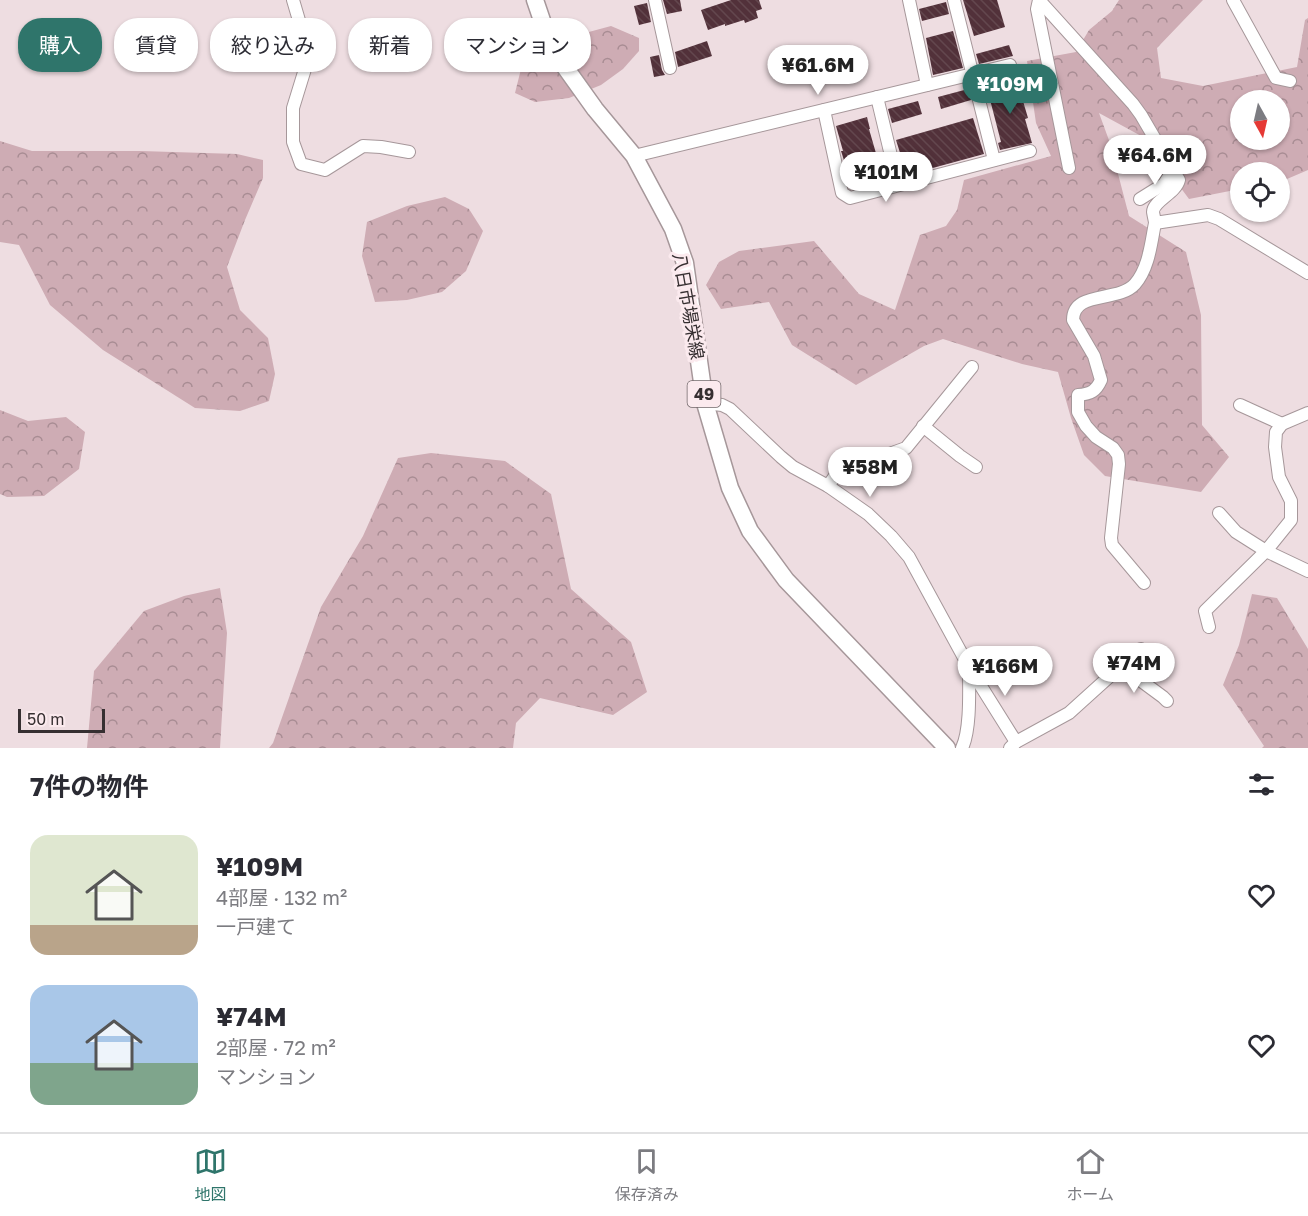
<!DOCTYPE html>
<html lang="ja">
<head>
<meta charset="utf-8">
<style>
	:root { --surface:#fff; --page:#f2f2f3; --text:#2b2b33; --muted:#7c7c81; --line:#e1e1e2; --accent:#2f756b }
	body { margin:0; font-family:"Golos Text","Noto Sans JP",sans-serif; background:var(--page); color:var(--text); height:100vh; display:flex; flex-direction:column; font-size:22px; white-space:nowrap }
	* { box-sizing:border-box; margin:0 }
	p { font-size:20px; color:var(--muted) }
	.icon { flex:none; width:33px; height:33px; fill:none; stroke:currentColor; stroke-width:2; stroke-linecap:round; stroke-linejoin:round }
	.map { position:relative; height:748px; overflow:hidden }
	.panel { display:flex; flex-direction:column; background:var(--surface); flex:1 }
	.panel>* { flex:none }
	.guide { position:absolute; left:18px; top:18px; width:600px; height:54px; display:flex; gap:12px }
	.needle { width:39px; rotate:172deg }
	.fabs { position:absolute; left:1230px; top:90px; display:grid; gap:12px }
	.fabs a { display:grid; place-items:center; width:60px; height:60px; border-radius:50%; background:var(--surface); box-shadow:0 2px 4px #0004; font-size:30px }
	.scale { position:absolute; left:18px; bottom:15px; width:87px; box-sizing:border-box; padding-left:6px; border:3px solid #362f31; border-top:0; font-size:16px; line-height:21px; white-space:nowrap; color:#362f31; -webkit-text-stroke:4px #fbeaee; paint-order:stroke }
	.price { position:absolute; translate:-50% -51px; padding:0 14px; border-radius:21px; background:#fff; color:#222; font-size:20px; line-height:39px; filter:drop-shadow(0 2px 3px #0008) }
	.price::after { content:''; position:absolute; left:50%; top:36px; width:18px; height:14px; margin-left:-9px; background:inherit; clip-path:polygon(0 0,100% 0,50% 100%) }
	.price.current { background:var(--accent); color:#fff }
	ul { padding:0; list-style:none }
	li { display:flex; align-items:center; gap:18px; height:150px; padding:0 30px }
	li span { display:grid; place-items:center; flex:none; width:168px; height:120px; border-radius:18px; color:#555 }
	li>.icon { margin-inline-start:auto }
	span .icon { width:72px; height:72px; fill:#fffc; stroke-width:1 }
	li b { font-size:26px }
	h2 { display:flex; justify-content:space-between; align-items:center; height:72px; padding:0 30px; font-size:26px }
	.chip { padding:0 21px; border-radius:24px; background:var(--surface); box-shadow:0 2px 4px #0004; font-size:21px; line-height:54px }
	.chip.current { background:var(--accent); color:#fff }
	.dock { display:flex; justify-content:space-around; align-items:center; height:84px; border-top:2px solid var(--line); background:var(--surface); font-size:16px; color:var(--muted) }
	.dock a { display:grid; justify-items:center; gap:3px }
	.dock .current { color:var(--accent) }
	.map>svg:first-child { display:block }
</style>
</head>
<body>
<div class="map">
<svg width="1308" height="748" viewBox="0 0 1308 748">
	<defs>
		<pattern id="forest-crowns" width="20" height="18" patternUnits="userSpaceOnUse" patternTransform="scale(1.5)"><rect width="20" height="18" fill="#ceacb4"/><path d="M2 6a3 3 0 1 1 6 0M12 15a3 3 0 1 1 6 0" fill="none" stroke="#a88c93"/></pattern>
		<pattern id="building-back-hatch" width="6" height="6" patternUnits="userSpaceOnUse" patternTransform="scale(1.5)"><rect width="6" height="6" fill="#52313a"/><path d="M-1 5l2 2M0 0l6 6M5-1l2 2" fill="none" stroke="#63474e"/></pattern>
	</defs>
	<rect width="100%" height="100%" fill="#eedde1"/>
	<g fill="url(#forest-crowns)" fill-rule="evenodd">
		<path d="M1119,0H1203L1157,48L1161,78L1203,86L1297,67L1305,20L1308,18V170L1280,182V172H1240V189L1189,199L1143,137L1099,113L1110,143L1129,216L1186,252L1201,315L1202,425L1229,457L1201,492L1105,476L1084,455L1071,418L1058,372L1022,364L943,339L924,346L856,385L792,345L769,302L721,309L706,285L719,262L739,251L814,241L859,294L895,310L920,235L946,226L957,210L964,180L1051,156L1036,123L1027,61L1076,52L1089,30L1112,11ZM1240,100H1280V140H1240Z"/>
		<path d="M611,26L639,38V51L623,69L601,85L569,98L535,102L515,93L523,61L574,36Z"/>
		<path d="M0,141L32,151H141L237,154L263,160V178L245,220L227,267L240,310L268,338L275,374L269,401L240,411L195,408L103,350L50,305L19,245L0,242Z"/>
		<path d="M445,197L469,209L483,231L466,271L442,292L407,300L375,302L362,256L367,222L407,206Z"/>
		<path d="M0,410L28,421L66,417L85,432L79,469L44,496L7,497L0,494Z"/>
		<path d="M431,453L505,461L551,494L571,589L631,642L647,692L613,715L540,698L516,723L513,748H269L273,743L321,607L363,536L398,458Z"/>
		<path d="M220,588L227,633L220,748H87L94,671L144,611L184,596Z"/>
		<path d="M1252,594L1277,598L1308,649V748H1262L1264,746L1223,685L1239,645Z"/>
	</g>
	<g fill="url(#building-back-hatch)">
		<path d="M663,0H680L682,11L667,14Z"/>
		<path d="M731,0H759L762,9L756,11L758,18L745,23L744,20L725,26V24L708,30L701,10Z"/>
		<path d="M963,0H997L1005,27L974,36Z"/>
		<path d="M946,2L949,14L922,21L919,9Z"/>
		<path d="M647,3L651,22L639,25L634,6Z"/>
		<path d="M953,31L963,68L933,75L926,38Z"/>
		<path d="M707,41L712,56L678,67L675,52Z"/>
		<path d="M1009,45L1013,56L979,64L976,54Z"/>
		<path d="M659,55L662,70L665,75L654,77L650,57Z"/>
		<path d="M1018,79L1021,90L1020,91L1028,118L1025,119L1032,143L1000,150L998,143L1001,142L987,88Z"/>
		<path d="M968,89L971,100L941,109L938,97Z"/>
		<path d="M918,101L922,114L892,123L888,109Z"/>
		<path d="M867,117L870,129H869L884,181L853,189L842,154L841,151H843L836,126Z"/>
		<path d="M973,118L984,154L907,175L896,140Z"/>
	</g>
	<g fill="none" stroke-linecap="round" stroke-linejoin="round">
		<defs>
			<g id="minor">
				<path d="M293,0L308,51L305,69L293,108V142L301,164L325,170L363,146L381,147L409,152"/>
				<path d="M655,0L670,68"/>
				<path d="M909,0L927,85"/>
				<path d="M954,0L994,160"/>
				<path d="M1039,0L1133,104L1141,115L1179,180C1176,193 1153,201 1153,212C1153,213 1155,221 1155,223L1208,215L1219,219L1308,273"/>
				<path d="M1039,0L1037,9L1069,168"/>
				<path d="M1233,0L1276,78L1290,81"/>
				<path d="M877,97L898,185"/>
				<path d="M824,110L842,193L850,198L1030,151"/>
				<path d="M634,156L1010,65"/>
				<path d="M1140,199L1164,184L1173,170"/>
				<path d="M705,403L722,405L730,409L781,457L793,467L828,486L868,514L891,536L909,557L969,667L1016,742"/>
				<path d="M1240,405L1282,424"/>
				<path d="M923,426L960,456L976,467"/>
				<path d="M828,486L835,476L864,459L881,457L906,448L972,367"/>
				<path d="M1219,513L1236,532L1266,551L1308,571"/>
				<path d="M1144,583L1112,545L1111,538L1119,464L1118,455L1113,448L1096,437L1086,426L1078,412V395C1091,394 1096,391 1101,380L1094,356L1073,320C1073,290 1118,303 1135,284C1149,268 1151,243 1155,223"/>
				<path d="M1209,627L1205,611L1266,551L1291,520V501L1279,477L1275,447L1276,432L1282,424L1308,413"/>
				<path d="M1121,666L1163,697L1167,701"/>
				<path d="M962,748C971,729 969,689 969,667"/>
				<path d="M1010,748L1016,742L1069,713L1121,666L1133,652L1141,649"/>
			</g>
			<path id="major" d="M535,0L550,44L555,53L595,109L634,156L673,229L685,263L705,403L730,488L750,531L786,580L947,748"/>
		</defs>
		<use href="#minor" stroke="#a6979a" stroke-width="14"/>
		<use href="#major" stroke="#a6979a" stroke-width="19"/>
		<use href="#minor" stroke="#fff" stroke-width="12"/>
		<use href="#major" stroke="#fff" stroke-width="16"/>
	</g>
	<g text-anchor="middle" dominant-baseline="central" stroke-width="6" stroke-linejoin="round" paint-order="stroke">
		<rect fill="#fbeaee" stroke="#71676a" stroke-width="1.5" x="687.5" y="381" width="33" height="26" rx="4.5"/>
		<g font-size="16" font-weight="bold" fill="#362f31">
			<text x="704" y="394">49</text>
		</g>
		<g font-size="18" fill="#362f31" stroke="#fbeaee">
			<text transform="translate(689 306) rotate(80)">八日市場栄線</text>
		</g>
	</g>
</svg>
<div class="fabs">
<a><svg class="needle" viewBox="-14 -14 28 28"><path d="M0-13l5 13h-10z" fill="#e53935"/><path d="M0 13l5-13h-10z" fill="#7c7c81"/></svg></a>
<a><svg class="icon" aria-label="locate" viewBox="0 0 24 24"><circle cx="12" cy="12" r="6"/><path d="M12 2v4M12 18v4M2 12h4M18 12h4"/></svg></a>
</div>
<div class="scale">50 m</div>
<b class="price" style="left:818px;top:96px">¥61.6M</b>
<b class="price current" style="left:1010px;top:115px">¥109M</b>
<b class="price" style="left:1155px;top:186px">¥64.6M</b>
<b class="price" style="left:886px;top:203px">¥101M</b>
<b class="price" style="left:870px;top:498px">¥58M</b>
<b class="price" style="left:1134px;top:694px">¥74M</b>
<b class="price" style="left:1005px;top:697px">¥166M</b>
<div class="guide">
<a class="chip current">購入</a>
<a class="chip">賃貸</a>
<a class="chip">絞り込み</a>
<a class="chip">新着</a>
<a class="chip">マンション</a>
</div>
</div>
<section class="panel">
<h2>7件の物件<svg class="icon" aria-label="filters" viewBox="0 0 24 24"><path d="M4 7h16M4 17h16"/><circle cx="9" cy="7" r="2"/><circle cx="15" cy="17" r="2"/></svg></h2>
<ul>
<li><span style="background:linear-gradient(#dfe7d0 75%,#b9a48a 0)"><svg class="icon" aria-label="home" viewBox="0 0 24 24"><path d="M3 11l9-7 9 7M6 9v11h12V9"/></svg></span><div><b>¥109M</b><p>4部屋 · 132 m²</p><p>一戸建て</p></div><svg class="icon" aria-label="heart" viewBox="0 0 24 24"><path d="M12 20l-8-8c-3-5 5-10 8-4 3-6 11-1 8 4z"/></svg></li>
<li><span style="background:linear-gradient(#a9c7e8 65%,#7fa58c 0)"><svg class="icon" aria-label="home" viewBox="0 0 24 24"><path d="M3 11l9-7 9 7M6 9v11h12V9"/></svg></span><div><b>¥74M</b><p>2部屋 · 72 m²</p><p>マンション</p></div><svg class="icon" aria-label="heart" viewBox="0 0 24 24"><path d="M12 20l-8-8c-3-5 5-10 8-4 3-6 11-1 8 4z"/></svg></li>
</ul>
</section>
<nav class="dock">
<a class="current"><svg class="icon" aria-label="map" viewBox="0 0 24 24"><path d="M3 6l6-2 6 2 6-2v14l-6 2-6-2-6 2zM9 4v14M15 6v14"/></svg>地図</a>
<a><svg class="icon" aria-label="saved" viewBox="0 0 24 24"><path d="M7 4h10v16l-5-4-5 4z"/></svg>保存済み</a>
<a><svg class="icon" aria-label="home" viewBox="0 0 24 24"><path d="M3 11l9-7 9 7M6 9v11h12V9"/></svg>ホーム</a>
</nav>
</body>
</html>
